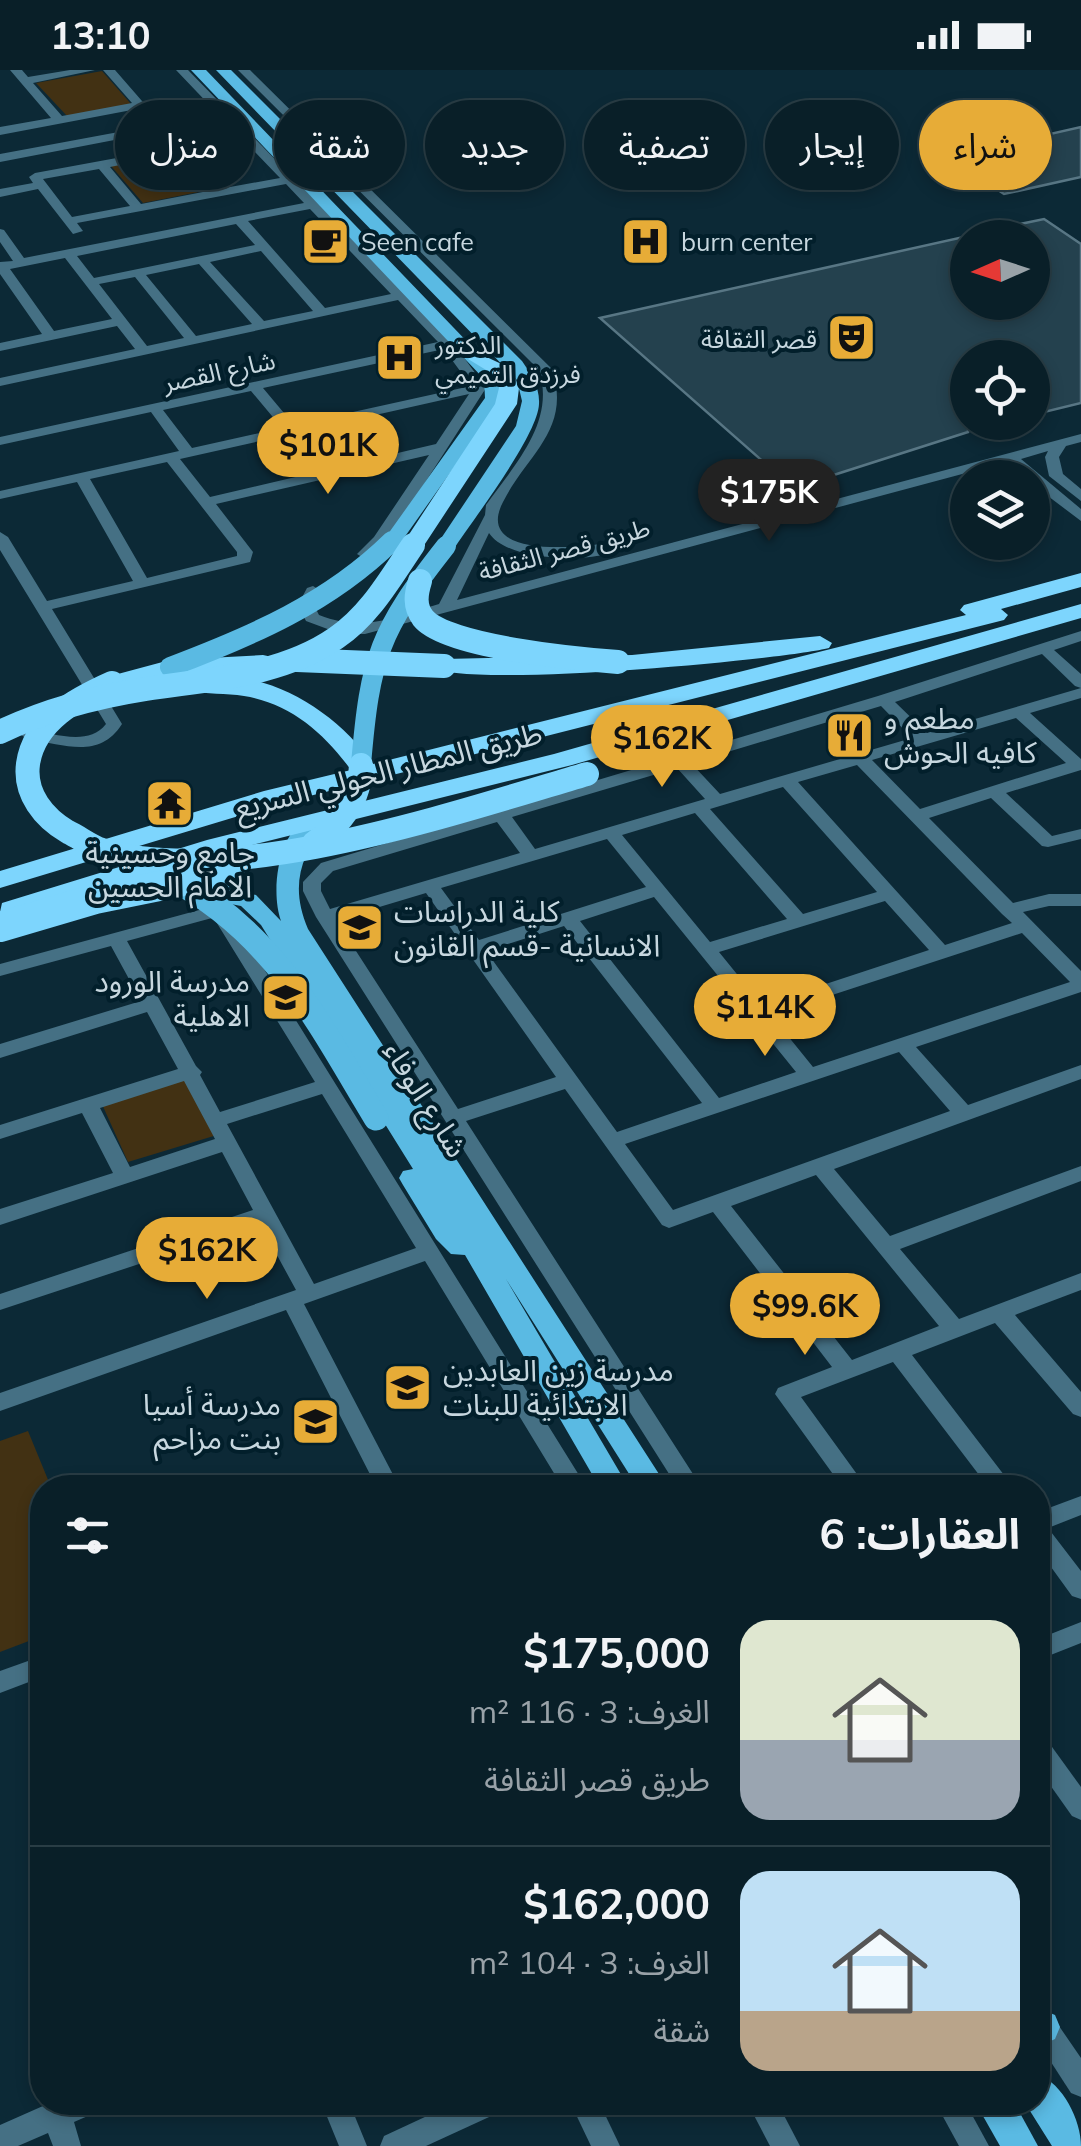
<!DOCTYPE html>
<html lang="ar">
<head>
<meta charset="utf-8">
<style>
	:root { --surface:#091f28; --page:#172c34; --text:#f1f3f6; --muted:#99a2a8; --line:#293d45; --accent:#e7ac37 }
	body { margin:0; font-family:Mulish,"Noto Sans Arabic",sans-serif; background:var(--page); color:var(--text); direction:rtl; height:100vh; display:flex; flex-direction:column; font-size:38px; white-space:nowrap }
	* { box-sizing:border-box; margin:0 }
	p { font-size:32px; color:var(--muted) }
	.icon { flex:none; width:55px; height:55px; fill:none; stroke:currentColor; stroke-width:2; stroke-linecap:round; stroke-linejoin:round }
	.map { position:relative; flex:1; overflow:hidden; direction:ltr }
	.sheet { position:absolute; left:30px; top:1405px; width:1020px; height:640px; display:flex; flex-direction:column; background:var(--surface); border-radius:40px; box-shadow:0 5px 15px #0003,0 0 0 2px var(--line); direction:rtl }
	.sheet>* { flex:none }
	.top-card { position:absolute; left:30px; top:30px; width:1022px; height:90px; direction:rtl; display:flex; gap:20px }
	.needle { width:65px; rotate:267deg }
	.buttons { position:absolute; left:950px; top:150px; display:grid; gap:20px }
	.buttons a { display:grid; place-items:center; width:100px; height:100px; border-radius:50%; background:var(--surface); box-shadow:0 5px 15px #0003,0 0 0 2px var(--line); font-size:50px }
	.price { position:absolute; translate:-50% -85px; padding:0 22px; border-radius:35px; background:var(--accent); color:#111; font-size:32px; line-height:65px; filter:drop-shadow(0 2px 5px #0008) }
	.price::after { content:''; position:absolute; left:50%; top:60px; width:30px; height:22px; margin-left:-15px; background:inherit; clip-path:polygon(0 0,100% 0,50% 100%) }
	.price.active { background:#222; color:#fff }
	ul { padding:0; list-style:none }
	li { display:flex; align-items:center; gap:30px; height:250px; padding:0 30px }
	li+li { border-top:2px solid var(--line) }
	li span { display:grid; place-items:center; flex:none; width:280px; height:200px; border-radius:30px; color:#555 }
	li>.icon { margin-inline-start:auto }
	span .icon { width:120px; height:120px; fill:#fffc; stroke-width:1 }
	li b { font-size:42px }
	h2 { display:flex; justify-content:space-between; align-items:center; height:120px; padding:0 30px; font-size:42px }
	.pill { padding:0 35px; border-radius:45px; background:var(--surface); box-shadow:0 5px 15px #0003,0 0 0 2px var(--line); font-size:35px; line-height:90px }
	.pill.active { background:var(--accent); color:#111 }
	.status { display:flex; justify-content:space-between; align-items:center; height:70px; padding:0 50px; background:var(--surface); direction:ltr }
	.status svg { height:28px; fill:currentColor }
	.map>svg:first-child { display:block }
</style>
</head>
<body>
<div class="status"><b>13:10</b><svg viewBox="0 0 49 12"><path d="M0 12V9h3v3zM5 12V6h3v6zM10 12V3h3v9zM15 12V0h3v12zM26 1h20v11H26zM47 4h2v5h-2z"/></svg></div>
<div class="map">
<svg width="1081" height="2076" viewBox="0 0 1081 2076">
	<rect width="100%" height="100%" fill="#0c2936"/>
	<g fill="#423113">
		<path d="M102,1L131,34L68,47L36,13Z"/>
		<path d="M176,84L209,120L143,133L111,96Z"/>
		<path d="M187,1007L217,1065L128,1092L101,1032Z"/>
		<path d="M28,1361L51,1417L42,1418V1566L0,1582V1371Z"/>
	</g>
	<g fill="#24414e" stroke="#587684" stroke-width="2.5">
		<path d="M1081,57V107L1004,124L948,87Z"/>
		<path d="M1044,149L1081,174V333L1032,345V288H968V362L793,418L600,248L968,166V232H1032V168H983L982,162Z"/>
	</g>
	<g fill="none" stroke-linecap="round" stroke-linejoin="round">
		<g fill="#457084" fill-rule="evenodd">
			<path d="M10,0H22L28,7L70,0H95L33,13L62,46L132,33L103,0H115L162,54L217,43L176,0H188L452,271L486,318L388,470L365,489L357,484L374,467L429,385L216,434L253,482L250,492L52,539L122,654C99,690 65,674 29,670L21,665L29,660C54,663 88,677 106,654L0,480V462L8,467L47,531L133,511L77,412L0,429V421L179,381L151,342L0,375V367L438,272L398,230L0,316V308L135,279L117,256L0,281V273L42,264L0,204V192L13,191L0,172V159L4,160L24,188L304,133L286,114L77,153L83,161L73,164L38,119L0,127V119L33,113L29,107L35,103L171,78L156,62L0,92V84L151,56L137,39L0,65V57L51,48ZM223,49L280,108L219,119L167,60ZM176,84L208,121L141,134L110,97ZM99,99L130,136L72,147L43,109ZM310,139L391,224L325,238L248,151ZM236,154L255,175L94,208L77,186ZM261,181L313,241L264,251L210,192ZM65,188L112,249L54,261L10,199ZM199,194L252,254L196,266L146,205ZM135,207L184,268L147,276L99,214ZM444,279L471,316L294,355L263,318ZM251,321L282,358L192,378L163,340ZM469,324L436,374L210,427L180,389ZM167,392L237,482V486L147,508L90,409Z"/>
			<path d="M238,0H250L552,299C572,360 527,384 503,432C471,494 598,476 624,470L632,475C604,494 509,494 489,463L457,530L1081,364V372L1066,376L1059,387L1063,404L1081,419V431L1049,406L1045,387L1048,381L1021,389L1081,439V451L1032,414V408H1025L1007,392L365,564H341L306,551L298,535L307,518L313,516L321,521L314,535L319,545C365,563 393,547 439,534L485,445L486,435C514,395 556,353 539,300Z"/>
			<path d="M1081,561V571L1054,580L1081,604V618L1075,616L1042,584L895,632L927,663L1081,618V628L1030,643L1081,689V700L1006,723L1052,766L1081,759V769L1048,777L1042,776L991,728L929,748L1013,833L1049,824H1081V836H1049L1023,842L1081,901V922L916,977L968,1035L1081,995V1009L834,1099L890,1166L1081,1096V1111L900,1179L959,1249L1081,1203V1220L1015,1245L1081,1322V1347L1073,1344L995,1253L912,1285L1014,1418H989L893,1292L801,1327L867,1418H843L775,1324L778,1318L832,1297L713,1142L669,1158L662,1155L565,1019L466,1051L702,1418H678L316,847L303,821V812L321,793L878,626ZM881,636L912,668L720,724L691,693ZM1016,648L1066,693L920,739L872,690ZM857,695L1002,844L1012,853L945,875L798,712ZM677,698L705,729L535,779L512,747ZM783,717L877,822L803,844L710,739ZM695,743L787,849L710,872L622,765ZM497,752L520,783L330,839L321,821V813L333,801ZM607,769L646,817L479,870L441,818ZM426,823L556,1007L458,1039L336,850ZM654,827L796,1002L719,1028L580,851ZM885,831L929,880L762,935L719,882ZM564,856L702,1033L617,1062L486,881ZM1022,863L1070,912L813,997L771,945ZM899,982L950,1041L673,1140L625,1074ZM816,1105L939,1256L852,1290L731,1136Z"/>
			<path d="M214,836L231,846L587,1418H563L425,1191L304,1234L400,1418H377L286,1240L0,1341V1323L296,1220L260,1154L0,1240V1224L253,1140L222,1082L0,1155V1139L113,1103L82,1043L0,1069V1055L178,999L147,942L0,988V974L141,931L111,876L0,906V894ZM212,848L215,850L315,1012L220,1042L200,1005L202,1002L196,996L127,871ZM184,1011L215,1069L130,1097L100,1038ZM322,1024L416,1178L314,1214L227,1054Z"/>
			<path d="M1081,1426V1445L1048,1458L1081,1501V1529L1072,1526L1038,1479V1442Z"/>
			<path d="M1081,1552V1573L1038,1590V1569Z"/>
			<path d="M42,1586V1607L0,1623V1601Z"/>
			<path d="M1038,1667L1047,1670L1081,1717V1750L1072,1746L1038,1698Z"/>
			<path d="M1038,1936L1048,1940L1081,1988V2027L1071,2023L1038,1972Z"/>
			<path d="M52,2032H101L97,2042L74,2052L81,2076H53L48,2063L18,2076H0V2055Z"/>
			<path d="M321,2032H349L367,2076H339Z"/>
			<path d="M457,2032H504L500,2042L426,2076H380L384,2066Z"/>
			<path d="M570,2032H599L620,2076H591Z"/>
			<path d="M747,2032H777L800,2076H770Z"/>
			<path d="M935,2032H965L989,2076H959Z"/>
		</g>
		<g fill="#5abae3" fill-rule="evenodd">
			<path d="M191,0H206L502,308L503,328L399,475H385L383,471L485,328L484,309Z"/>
			<path d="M216,0H231L522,291C531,304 540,317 539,334C538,365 473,450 453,480L446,482L436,476L516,356L522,331L517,310Z"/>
			<path d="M315,745L326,752C300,788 290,816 308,859L668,1418H638L506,1209L629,1418H600L465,1185L451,1184L436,1169L403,1115L399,1108L403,1101L413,1099L261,855L241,836L180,824L177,819L188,812L256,825L281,851C270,821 278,755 315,745Z"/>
			<path d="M1043,1940L1055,1945L1060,1957L1055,1969L1038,1977V1942Z"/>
			<path d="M1038,2004C1063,2014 1081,2050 1081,2076H1052L1025,2033L1038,2032Z"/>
			<path d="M975,2032H1014L1038,2076H1000Z"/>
		</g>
		<g fill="#7dd5fd" fill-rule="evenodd">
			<path d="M478,283L512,299L519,318L517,334L421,480H405L402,475L495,334L499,318L496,306L468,289Z"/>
			<path d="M1081,503V517L1001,539L1008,545L1004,550L282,733L0,818V801L264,721L351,700C324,663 290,633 244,626C226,623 207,625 189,620L186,615L189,610C259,592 335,639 373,694L966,545L960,540L964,535Z"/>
			<path d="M1081,534V548L572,695L224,782L12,848L0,842L2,833L207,770L554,684Z"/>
			<path d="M820,566L832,573L829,578C782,590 454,620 432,596L444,589L632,585Z"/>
			<path d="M263,585L272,587L275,592L272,597L171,604L112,620L100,613L103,608L170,590Z"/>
		</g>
		<g stroke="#5abae3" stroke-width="20">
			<path d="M170,597C252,566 329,533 392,471"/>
			<path d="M361,695C370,587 379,561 446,476"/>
		</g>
		<path stroke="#5abae3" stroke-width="25" d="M171,808C274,862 318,952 376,1048"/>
		<g stroke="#7dd5fd" stroke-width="24">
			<path d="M420,511C416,524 414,536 423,548C446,577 579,589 618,592"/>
			<path d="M297,590L444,596"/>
			<path d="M112,613C76,629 34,651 28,694C24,724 44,748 68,762C79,767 90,776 102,780C233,819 457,742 587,704"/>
			<path d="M0,662C46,640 95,627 146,619C210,609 281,606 336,568C370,545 390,509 413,475"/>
			<path d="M314,773C342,753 360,731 361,695"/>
		</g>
		<path stroke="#7dd5fd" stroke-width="30" d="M0,857L95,829L233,801"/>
	</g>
	<defs>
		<symbol id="cafe-square" viewBox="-11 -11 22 22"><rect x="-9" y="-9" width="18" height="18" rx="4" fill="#e7ac37" stroke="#021f2b"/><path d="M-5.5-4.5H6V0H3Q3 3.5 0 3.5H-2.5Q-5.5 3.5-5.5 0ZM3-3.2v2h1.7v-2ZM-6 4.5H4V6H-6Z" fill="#111"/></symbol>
		<symbol id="hospital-square" viewBox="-11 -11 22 22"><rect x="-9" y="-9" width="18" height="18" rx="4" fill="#e7ac37" stroke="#021f2b"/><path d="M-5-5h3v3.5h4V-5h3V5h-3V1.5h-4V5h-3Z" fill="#111"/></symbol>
		<symbol id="theatre-square" viewBox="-11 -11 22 22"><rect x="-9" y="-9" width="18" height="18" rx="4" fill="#e7ac37" stroke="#021f2b"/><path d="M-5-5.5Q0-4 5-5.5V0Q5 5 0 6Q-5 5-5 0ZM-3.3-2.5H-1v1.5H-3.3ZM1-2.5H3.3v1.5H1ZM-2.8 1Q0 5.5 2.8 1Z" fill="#111"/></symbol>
		<symbol id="restaurant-square" viewBox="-11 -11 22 22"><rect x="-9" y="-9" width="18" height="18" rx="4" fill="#e7ac37" stroke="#021f2b"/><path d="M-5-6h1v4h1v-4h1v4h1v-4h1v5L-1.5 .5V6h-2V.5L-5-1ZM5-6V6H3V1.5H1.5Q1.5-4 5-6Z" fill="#111"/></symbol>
		<symbol id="temple-square" viewBox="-11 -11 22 22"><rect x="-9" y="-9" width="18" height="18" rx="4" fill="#e7ac37" stroke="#021f2b"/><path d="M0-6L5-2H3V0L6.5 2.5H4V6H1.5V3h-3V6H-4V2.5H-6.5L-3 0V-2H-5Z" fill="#111"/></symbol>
		<symbol id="university-square" viewBox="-11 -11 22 22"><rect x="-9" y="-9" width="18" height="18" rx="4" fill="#e7ac37" stroke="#021f2b"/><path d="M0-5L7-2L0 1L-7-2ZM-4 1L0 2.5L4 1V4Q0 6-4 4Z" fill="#111"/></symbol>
		<symbol id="school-square" viewBox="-11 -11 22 22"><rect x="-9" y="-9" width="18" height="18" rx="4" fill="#e7ac37" stroke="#021f2b"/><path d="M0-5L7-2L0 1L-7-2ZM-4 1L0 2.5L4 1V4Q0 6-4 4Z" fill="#111"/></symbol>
	</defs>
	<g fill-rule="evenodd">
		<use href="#cafe-square" x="298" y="144" width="55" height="55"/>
		<use href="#hospital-square" x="618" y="144" width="55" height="55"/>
		<use href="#theatre-square" x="824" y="240" width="55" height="55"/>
		<use href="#hospital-square" x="372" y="260" width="55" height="55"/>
		<use href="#restaurant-square" x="822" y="638" width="55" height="55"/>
		<use href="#temple-square" x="142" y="706" width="55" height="55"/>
		<use href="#university-square" x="332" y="830" width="55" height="55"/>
		<use href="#school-square" x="258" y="900" width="55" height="55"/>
		<use href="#school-square" x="380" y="1290" width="55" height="55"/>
		<use href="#school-square" x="288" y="1324" width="55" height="55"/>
	</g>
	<g text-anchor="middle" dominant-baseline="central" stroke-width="8" stroke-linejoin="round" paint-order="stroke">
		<g font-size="25" fill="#c7d7df" stroke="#021f2b" text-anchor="start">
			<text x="361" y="171">Seen cafe</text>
			<text x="681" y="171">burn center</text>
			<text x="817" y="268" text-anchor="end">قصر الثقافة</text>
			<text x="435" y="274">الدكتور<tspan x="435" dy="29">فرزدق التميمي</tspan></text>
		</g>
		<g font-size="25" fill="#c7d7df" stroke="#021f2b">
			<text transform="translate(219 301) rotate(-12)">شارع القصر</text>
			<text transform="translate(564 479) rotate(-15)">طريق قصر الثقافة</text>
		</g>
		<g font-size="30" fill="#c7d7df" stroke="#021f2b" text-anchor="start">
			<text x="884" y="648">مطعم و<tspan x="884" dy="34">كافيه الحوش</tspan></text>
			<text x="170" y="782" text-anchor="middle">جامع وحسينية<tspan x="170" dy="34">الامام الحسين</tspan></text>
			<text x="394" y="841">كلية الدراسات<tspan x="394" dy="34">الانسانية -قسم القانون</tspan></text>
			<text x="250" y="911" text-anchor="end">مدرسة الورود<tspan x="250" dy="34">الاهلية</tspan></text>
			<text x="443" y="1300">مدرسة زين العابدين<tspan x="443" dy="34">الابتدائية للبنات</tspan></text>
			<text x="281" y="1334" text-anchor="end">مدرسة أسيا<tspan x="281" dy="34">بنت مزاحم</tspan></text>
		</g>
		<g font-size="30" fill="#c7d7df" stroke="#021f2b">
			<text transform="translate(388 700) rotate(-14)">طريق المطار الحولي السريع</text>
			<text transform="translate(426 1029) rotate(58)">شارع الوفاء</text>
		</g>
	</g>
</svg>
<div class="buttons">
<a><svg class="needle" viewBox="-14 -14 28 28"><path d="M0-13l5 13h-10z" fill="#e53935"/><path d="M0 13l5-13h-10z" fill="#99a2a8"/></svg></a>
<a><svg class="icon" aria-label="locate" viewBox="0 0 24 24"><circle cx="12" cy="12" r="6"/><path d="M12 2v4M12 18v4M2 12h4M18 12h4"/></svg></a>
<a><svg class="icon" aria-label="layers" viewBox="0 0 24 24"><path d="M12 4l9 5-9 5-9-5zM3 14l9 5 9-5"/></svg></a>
</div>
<b class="price" style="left:328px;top:427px">$101K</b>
<b class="price active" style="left:769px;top:474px">$175K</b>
<b class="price" style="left:662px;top:720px">$162K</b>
<b class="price" style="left:765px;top:989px">$114K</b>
<b class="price" style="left:207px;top:1232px">$162K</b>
<b class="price" style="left:805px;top:1288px">$99.6K</b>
<div class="top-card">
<a class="pill active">شراء</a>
<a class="pill">إيجار</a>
<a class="pill">تصفية</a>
<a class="pill">جديد</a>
<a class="pill">شقة</a>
<a class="pill">منزل</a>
</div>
<section class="sheet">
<h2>العقارات: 6<svg class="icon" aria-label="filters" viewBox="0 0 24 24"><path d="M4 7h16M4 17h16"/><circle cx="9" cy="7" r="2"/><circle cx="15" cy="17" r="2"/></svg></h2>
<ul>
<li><span style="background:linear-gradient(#dfe7d0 60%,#9aa5b1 0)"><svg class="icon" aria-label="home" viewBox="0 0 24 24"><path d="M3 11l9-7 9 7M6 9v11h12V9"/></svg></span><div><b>$175,000</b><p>الغرف: 3 · 116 m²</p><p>طريق قصر الثقافة</p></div></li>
<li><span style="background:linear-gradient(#bfe0f5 70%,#b9a48a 0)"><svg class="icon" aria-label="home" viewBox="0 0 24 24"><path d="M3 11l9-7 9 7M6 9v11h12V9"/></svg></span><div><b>$162,000</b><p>الغرف: 3 · 104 m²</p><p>شقة</p></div></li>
</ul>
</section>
</div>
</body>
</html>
